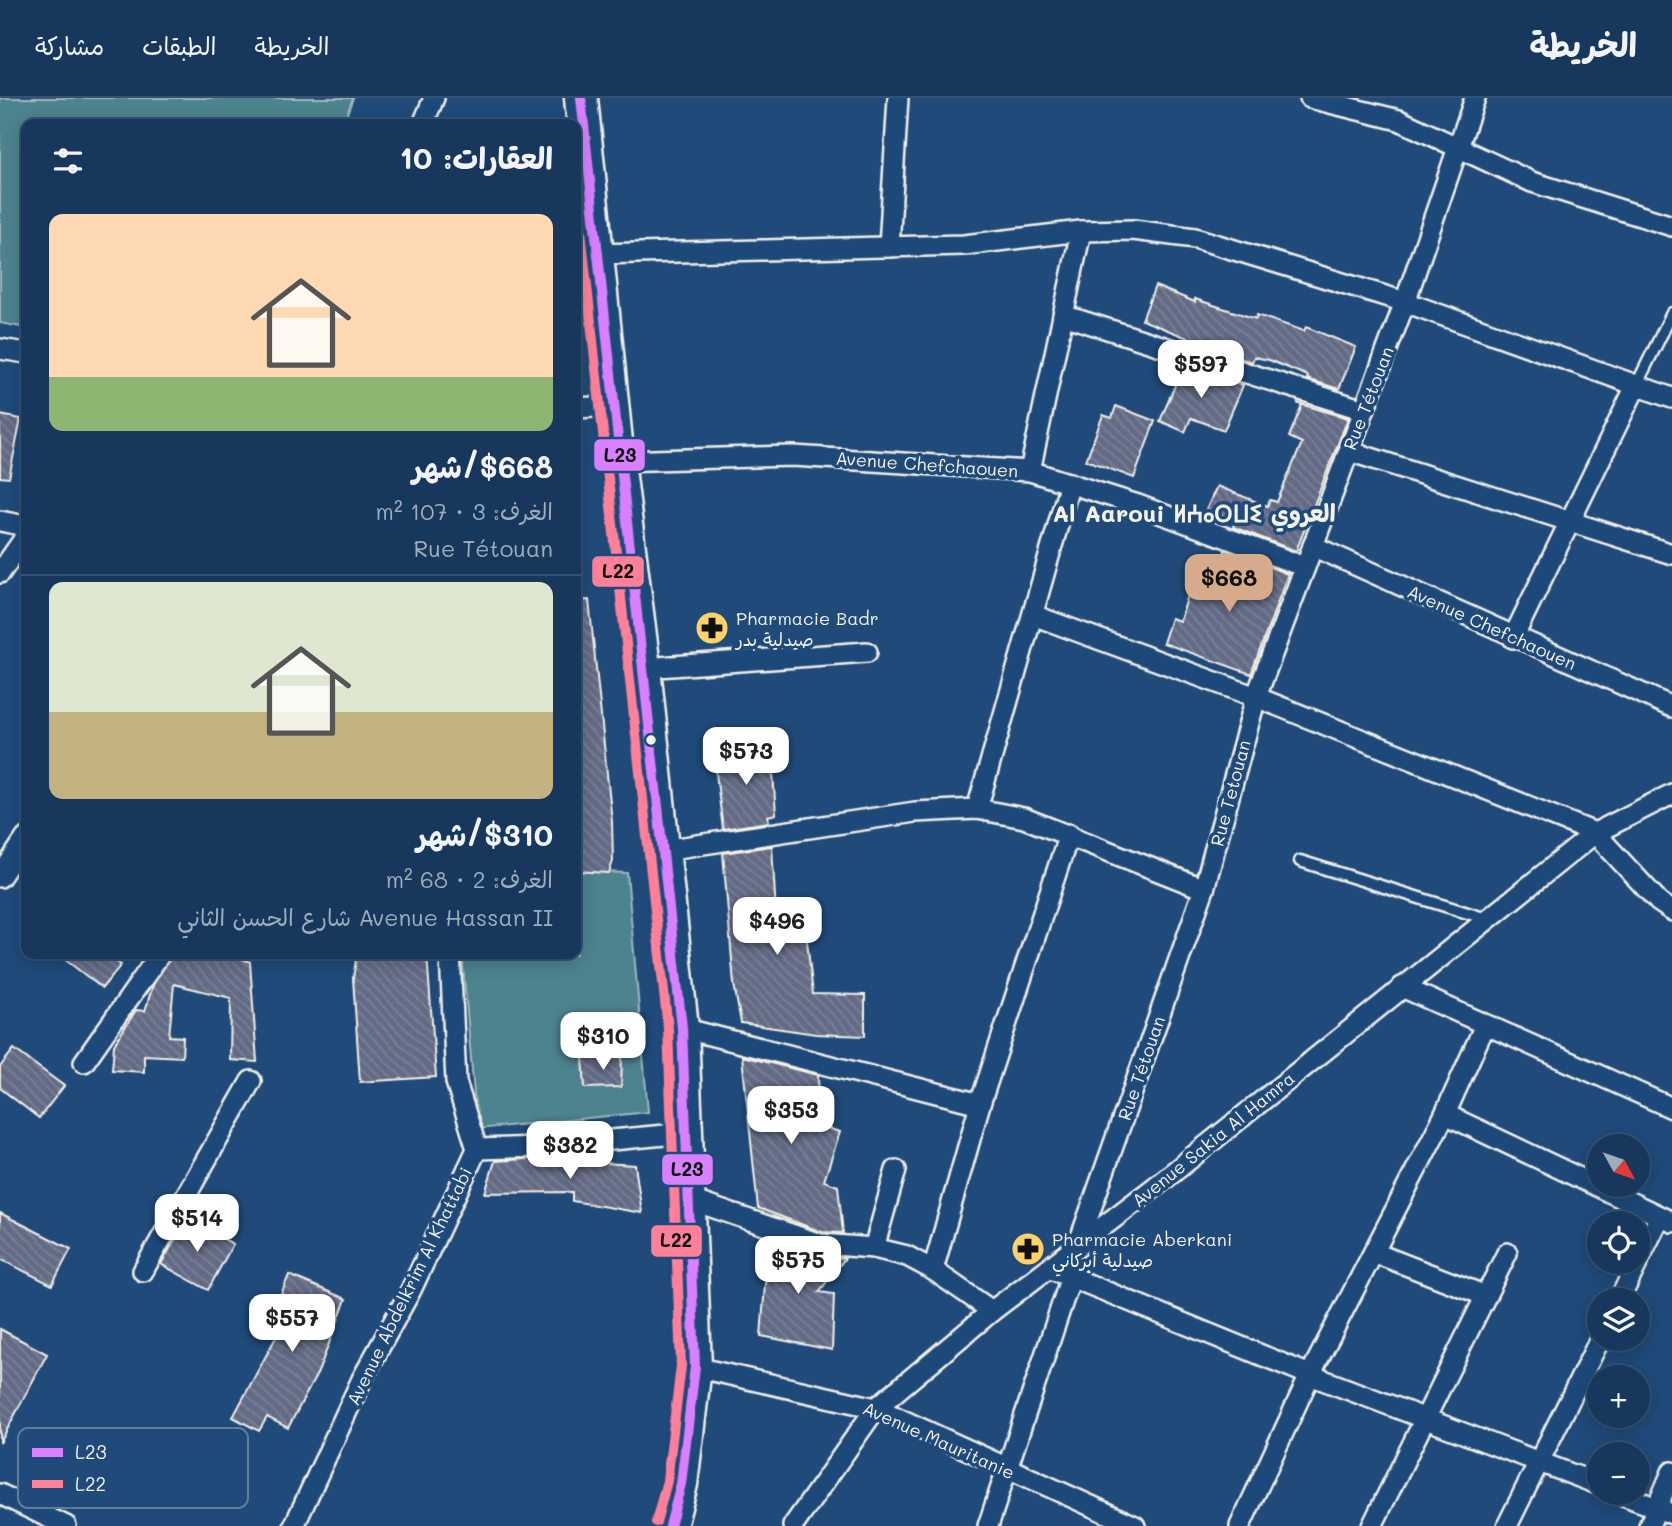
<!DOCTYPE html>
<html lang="ar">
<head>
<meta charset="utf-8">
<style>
	:root { --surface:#17385c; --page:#203f62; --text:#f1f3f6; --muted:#9eacbb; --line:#365272; --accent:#d6ab8b }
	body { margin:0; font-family:Mali,"Playpen Sans Arabic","Noto Sans Tifinagh",sans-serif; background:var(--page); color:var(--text); direction:rtl; height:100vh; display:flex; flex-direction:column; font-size:26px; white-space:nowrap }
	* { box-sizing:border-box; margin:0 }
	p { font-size:23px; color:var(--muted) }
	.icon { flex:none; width:38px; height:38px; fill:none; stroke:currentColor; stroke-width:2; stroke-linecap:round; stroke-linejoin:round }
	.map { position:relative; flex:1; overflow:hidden; direction:ltr }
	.drawer { position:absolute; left:21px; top:21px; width:560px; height:840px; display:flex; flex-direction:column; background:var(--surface); border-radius:14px; box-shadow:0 4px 18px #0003,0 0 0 2px var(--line); direction:rtl }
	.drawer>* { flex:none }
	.needle { width:46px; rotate:130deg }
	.buttons { position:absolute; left:1587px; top:1036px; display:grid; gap:14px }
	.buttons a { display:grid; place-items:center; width:63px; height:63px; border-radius:50%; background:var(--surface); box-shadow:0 4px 18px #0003,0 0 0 2px var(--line); font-size:35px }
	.price { position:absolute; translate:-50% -60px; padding:0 16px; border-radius:14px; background:#fff; color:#222; font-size:23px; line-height:46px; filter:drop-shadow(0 2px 4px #0008) }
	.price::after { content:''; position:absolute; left:50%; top:42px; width:21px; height:16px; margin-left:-10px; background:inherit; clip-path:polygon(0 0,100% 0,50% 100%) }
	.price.current { background:var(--accent); color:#111 }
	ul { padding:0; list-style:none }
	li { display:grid; align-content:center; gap:14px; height:371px; padding:0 28px }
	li+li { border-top:2px solid var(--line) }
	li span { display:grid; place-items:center; height:217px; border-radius:14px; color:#555 }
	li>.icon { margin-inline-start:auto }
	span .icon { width:126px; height:126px; fill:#fffc; stroke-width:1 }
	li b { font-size:30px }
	h2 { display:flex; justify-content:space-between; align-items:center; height:84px; padding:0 28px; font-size:30px }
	header { display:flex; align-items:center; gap:42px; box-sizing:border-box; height:98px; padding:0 35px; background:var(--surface); border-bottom:2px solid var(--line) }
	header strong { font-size:33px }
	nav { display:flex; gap:38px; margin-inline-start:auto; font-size:24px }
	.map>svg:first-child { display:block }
</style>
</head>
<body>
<header>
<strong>الخريطة</strong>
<nav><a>الخريطة</a><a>الطبقات</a><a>مشاركة</a></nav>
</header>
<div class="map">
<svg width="1672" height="1428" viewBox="0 0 1672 1428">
	<defs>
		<pattern id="building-back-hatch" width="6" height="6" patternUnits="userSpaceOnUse" patternTransform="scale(1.75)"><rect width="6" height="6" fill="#636b85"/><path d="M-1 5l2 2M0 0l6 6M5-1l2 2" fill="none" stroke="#7a8196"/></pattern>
	</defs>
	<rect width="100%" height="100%" fill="#1f4a7a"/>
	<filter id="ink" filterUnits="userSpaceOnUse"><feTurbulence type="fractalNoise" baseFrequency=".0143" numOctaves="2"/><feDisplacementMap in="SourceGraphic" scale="14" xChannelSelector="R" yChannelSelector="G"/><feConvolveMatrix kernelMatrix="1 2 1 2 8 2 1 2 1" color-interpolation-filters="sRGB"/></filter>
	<g filter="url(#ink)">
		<g fill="#4e828f" stroke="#a1babc" stroke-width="2">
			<path d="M0,0H353L343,26H26V230L0,225Z"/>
			<path d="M576,773L627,775L648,1014L477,1031L462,856H576Z"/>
		</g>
		<g fill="url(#building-back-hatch)" stroke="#f4f1e8" stroke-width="2">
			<path d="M1155,188L1195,204V201L1256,221L1257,217L1304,233L1306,229L1356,249L1339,291L1307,281L1308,278L1269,262L1254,259L1252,264L1192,245L1193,242L1142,222Z"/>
			<path d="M1183,268L1243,287L1224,332L1191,320L1185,334L1160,323Z"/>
			<path d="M1297,305L1348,320L1296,453L1233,429L1235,423L1206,412L1217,388L1267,408L1270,402L1277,404L1302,345L1289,339L1302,307Z"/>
			<path d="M1116,308L1155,323L1134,380L1086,362L1103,317L1112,320Z"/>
			<path d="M0,317L21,321L9,380L0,379Z"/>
			<path d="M1225,452L1288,476L1251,576L1163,545L1171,520L1180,523L1192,484L1213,491Z"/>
			<path d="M589,502L612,724L613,763L609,775L576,773V503Z"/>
			<path d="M771,648L776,716L768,718L769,724L723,731L714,659Z"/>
			<path d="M772,748L776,815L804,816L813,896L865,897V938L816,936L741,925L734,886L723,755Z"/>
			<path d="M58,856H106L121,867L102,890Z"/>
			<path d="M172,856H232L250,864L257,964L230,962L231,900L174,886L169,938L183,939L182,959L144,957V974L112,972L114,947L136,912L145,913L153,887Z"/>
			<path d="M357,856H427L436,979L360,984L353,880Z"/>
			<path d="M14,951L64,988L39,1020L0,990V969Z"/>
			<path d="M742,958L818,977L820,1028L840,1034L824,1083L838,1088L843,1135L822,1134L758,1110Z"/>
			<path d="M583,959H622L621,989L585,990Z"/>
			<path d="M569,1058L571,1063L635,1067L642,1115L572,1103V1094L485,1095L495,1063Z"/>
			<path d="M0,1115L71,1151L52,1187L0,1161Z"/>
			<path d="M187,1121L233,1146L208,1192L161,1166Z"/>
			<path d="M763,1139L816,1158L845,1160L819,1194L834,1196L832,1252L761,1238L766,1174Z"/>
			<path d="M289,1177L346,1201L318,1274L288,1330L267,1319L259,1333L233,1319L282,1228L270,1223Z"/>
			<path d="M0,1231L47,1256L0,1345Z"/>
		</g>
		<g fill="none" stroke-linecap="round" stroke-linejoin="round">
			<defs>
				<g id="service">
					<path d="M1636,288L1672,215"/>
					<path d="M1300,763L1487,821"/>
				</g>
				<g id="minor">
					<path d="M1310,0L1399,22L1532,84L1672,128"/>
					<path d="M423,26L434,0"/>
					<path d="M889,149L898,0"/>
					<path d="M596,156L964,147L1081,133L1133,132L1195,140L1405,204L1672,300"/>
					<path d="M1063,217L1364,312"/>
					<path d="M0,251L26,255"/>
					<path d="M576,310L612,308"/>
					<path d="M1349,353L1672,456"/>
					<path d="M618,363L793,358L1030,373L1138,407L1305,469"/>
					<path d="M1030,373L1081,133"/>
					<path d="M0,423L26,428"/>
					<path d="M1313,448L1672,609"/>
					<path d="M0,475L26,438"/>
					<path d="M1033,517L1256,599L1595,735L1659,804L1672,813"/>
					<path d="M1513,540L1636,288"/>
					<path d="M644,570L867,554"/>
					<path d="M977,711L1070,385"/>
					<path d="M664,752L915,714L977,711L1024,720L1204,791"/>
					<path d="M0,779L26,740"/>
					<path d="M1402,889L1672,1010"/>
					<path d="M682,930L980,1006"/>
					<path d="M84,964L160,856"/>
					<path d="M1445,1016L1672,1124"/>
					<path d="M477,1051L538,1049L686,1035"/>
					<path d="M688,1101L820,1146L874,1150L907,1158L933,1172L992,1213"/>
					<path d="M874,1150L896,1072"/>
					<path d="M1077,1150L1204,791L1256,599L1405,204L1475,0"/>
					<path d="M1375,1155L1486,1198"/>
					<path d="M1638,1163L1660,1119"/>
					<path d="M1051,1171L1310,1277L1600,1387"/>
					<path d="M933,1172L980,1006L1069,736"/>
					<path d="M143,1173L251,983"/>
					<path d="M1619,1202L1638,1164"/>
					<path d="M695,1269L876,1310L1135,1428"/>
					<path d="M1618,1395L1672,1416"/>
					<path d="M0,1396L66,1428"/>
					<path d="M294,1428L362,1281L411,1192L477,1051L456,984L450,856"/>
					<path d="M793,1428L876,1310L992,1213L1155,1089L1595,735L1672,696"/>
					<path d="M988,1428L1071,1179"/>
					<path d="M1240,1428L1310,1277L1445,1016L1485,927"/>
					<path d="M1372,1428L1507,1155"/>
					<path d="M1507,1428L1600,1241"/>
					<path d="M1649,1428L1672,1374"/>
				</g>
				<path id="primary" d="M581,0L618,363L644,570L682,930L695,1269L681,1386L670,1428"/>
			</defs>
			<use href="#service" stroke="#f4f1e8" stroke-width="15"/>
			<use href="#minor" stroke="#f4f1e8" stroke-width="24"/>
			<use href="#primary" stroke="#f4f1e8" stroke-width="37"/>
			<use href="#service" stroke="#1f4a7a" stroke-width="10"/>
			<use href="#minor" stroke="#1f4a7a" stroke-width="19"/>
			<use href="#primary" stroke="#1f4a7a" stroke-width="32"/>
			<defs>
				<path id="bus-1" d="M581,0L682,930L695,1269L681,1386L670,1428"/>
				<path id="bus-2" d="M576,87L668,931L681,1268L667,1383L656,1424"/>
			</defs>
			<use href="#bus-1" stroke="#1f4a7a" stroke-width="16"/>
			<use href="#bus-2" stroke="#1f4a7a" stroke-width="16"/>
			<use href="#bus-1" stroke="#d880ff" stroke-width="10"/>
			<use href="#bus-2" stroke="#ff8098" stroke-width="10"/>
		</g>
	</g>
	<defs>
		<symbol id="pharmacy-disc" viewBox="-11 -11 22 22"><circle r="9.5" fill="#ffd166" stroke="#1f4a7a"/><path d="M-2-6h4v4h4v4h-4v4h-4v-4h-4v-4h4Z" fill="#111"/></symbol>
	</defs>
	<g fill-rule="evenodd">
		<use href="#pharmacy-disc" x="693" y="511" width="38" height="38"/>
		<use href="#pharmacy-disc" x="1009" y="1132" width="38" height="38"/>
	</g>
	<circle fill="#f4f1e8" stroke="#1f4a7a" stroke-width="2.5" cx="651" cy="642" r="6"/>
	<g text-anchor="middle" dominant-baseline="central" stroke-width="7" stroke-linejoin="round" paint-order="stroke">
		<g font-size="18" fill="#f4f1e8" stroke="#1f4a7a">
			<text transform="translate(1368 300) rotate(-69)">Rue Tétouan</text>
			<text transform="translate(927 366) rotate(4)">Avenue Chefchaouen</text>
			<text transform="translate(1492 529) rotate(24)">Avenue Chefchaouen</text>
			<text transform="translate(1230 695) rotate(-75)">Rue Tetouan</text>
			<text transform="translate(1141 970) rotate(-71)">Rue Tétouan</text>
			<text transform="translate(1213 1041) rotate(-39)">Avenue Sakia Al Hamra</text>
			<text transform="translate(409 1188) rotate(-64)">Avenue Abdelkrim Al Khattabi</text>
			<text transform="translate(939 1342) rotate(24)">Avenue Mauritanie</text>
		</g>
		<g font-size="18" fill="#f4f1e8" stroke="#1f4a7a" text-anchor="start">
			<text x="736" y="520">Pharmacie Badr<tspan x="736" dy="21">صيدلية بدر</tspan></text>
			<text x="1052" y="1141">Pharmacie Aberkani<tspan x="1052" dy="21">صيدلية أبركاني</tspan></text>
		</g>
		<g font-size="24" font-weight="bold" fill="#f4f1e8" stroke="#1f4a7a">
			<text x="1194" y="414">Al Aaroui ⵍⵄⴰⵔⵡⵉ العروي</text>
		</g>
	</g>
	<rect x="18" y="1330" width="230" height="80" rx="10" fill="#1f4a7a" stroke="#5f7c9b" stroke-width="2"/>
	<rect x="32" y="1350" width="31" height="9" fill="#d880ff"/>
	<rect x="32" y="1382" width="31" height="8" fill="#ff8098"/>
	<g font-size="19" fill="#f4f1e8">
		<text x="75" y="1361">L23</text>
		<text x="75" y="1393">L22</text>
	</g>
	<g stroke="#1f4a7a" stroke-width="2.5">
		<rect x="593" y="340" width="53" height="34" rx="7" fill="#d880ff"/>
		<rect x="591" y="457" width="54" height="33" rx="7" fill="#ff8098"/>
		<rect x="661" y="1055" width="53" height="33" rx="7" fill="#d880ff"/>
		<rect x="650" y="1126" width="53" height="34" rx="7" fill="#ff8098"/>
	</g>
	<g font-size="19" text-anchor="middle" font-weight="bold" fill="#111">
		<text x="620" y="364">L23</text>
		<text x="618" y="480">L22</text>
		<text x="687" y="1078">L23</text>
		<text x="676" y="1149">L22</text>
	</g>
</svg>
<div class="buttons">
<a><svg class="needle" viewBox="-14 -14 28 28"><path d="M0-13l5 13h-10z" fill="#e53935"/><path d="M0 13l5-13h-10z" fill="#9eacbb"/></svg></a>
<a><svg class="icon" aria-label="locate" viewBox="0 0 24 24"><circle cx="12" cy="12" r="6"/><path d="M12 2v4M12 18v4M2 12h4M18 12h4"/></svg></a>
<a><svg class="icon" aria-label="layers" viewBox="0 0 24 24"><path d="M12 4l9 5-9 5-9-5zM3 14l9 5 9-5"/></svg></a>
<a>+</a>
<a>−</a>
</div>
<b class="price" style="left:1201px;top:302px">$597</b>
<b class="price current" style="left:1229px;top:516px">$668</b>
<b class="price" style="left:746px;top:689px">$573</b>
<b class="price" style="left:777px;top:859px">$496</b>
<b class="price" style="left:603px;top:974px">$310</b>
<b class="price" style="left:791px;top:1048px">$353</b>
<b class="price" style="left:570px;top:1083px">$382</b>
<b class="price" style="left:197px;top:1156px">$514</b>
<b class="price" style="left:798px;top:1198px">$575</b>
<b class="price" style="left:292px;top:1256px">$557</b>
<section class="drawer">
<h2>العقارات: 10<svg class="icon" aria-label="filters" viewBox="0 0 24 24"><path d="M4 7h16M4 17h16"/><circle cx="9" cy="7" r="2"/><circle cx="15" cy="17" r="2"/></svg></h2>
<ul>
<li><span style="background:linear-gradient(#ffd9b3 75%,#8fb573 0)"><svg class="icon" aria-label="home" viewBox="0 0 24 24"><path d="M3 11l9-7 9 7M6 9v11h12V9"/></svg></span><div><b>$668/شهر</b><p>الغرف: 3 · 107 m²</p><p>Rue Tétouan</p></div></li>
<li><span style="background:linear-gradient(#dfe7d0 60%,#c2b280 0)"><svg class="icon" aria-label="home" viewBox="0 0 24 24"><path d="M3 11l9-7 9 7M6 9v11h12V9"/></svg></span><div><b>$310/شهر</b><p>الغرف: 2 · 68 m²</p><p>Avenue Hassan II شارع الحسن الثاني</p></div></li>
</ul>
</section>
</div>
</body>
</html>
